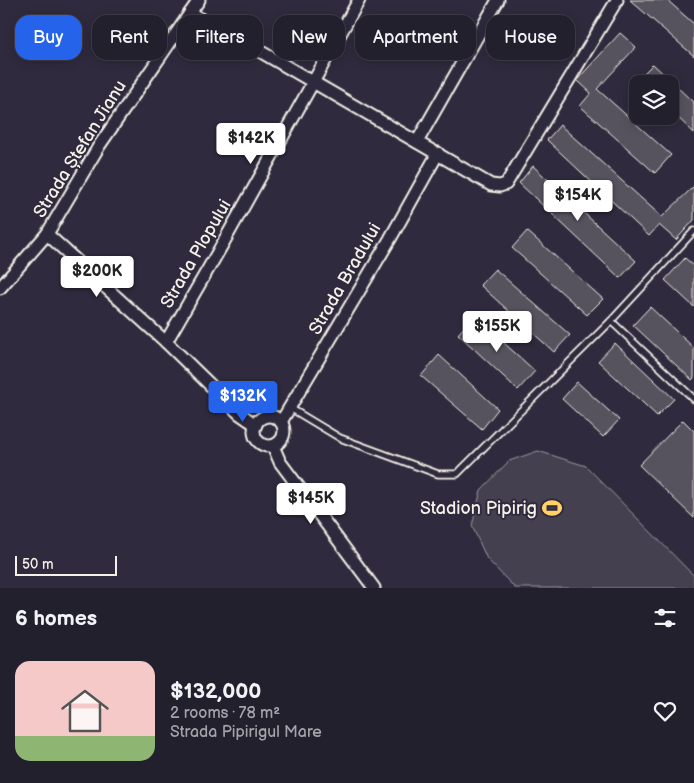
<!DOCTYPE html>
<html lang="en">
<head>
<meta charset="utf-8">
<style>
	:root { --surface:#23202e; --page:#2f2d3a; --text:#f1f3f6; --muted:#a3a3aa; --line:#403e4a; --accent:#2563eb }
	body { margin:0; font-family:"Balsamiq Sans",sans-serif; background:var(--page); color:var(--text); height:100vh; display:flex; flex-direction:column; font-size:19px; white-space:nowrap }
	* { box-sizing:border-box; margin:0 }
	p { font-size:16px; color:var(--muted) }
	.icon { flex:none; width:28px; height:28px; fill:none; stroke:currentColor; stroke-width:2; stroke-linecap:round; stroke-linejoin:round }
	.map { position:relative; height:588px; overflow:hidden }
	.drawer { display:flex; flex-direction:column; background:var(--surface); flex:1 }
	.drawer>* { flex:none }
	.banner { position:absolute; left:15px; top:15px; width:665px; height:45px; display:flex; gap:10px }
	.controls { position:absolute; left:629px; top:75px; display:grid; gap:10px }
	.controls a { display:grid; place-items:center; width:50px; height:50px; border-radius:10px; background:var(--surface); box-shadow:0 2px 12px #0003,0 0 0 1px var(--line); font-size:25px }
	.scale { position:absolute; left:15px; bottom:12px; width:102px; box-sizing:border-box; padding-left:5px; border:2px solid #f4f1e8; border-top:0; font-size:14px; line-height:18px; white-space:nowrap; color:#f4f1e8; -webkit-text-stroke:4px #2f2a3d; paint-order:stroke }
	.price { position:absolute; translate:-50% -42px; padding:0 11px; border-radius:5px; background:#fff; color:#222; font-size:16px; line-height:32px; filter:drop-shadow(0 1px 2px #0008) }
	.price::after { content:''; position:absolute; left:50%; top:30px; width:15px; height:11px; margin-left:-8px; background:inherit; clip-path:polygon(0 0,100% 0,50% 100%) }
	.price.current { background:var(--accent); color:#fff }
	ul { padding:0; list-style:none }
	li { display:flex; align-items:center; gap:15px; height:125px; padding:0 15px }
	li span { display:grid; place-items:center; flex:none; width:140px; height:100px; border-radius:15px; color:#555 }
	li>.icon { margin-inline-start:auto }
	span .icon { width:60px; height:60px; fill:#fffc; stroke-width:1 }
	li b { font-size:21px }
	h2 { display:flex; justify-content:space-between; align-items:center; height:60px; padding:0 15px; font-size:21px }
	.chip { padding:0 18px; border-radius:15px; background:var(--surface); box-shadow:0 2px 12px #0003,0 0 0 1px var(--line); font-size:18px; line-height:45px }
	.chip.current { background:var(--accent); color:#fff }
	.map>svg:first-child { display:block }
</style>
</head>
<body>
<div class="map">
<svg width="694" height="588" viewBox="0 0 694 588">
	<rect width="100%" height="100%" fill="#2f2a3d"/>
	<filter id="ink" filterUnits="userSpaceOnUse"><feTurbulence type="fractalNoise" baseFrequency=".02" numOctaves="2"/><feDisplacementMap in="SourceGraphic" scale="10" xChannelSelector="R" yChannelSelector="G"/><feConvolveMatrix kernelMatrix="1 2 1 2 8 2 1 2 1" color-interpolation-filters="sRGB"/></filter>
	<g filter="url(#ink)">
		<path fill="#454050" stroke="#9c989c" d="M538,451L586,466L694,576V588H515L487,559L472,526L481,490L509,461Z"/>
		<g fill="#56525f" stroke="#f4f1e8">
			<path d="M630,0H667L694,24V56Z"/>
			<path d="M620,33L636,47L597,89L671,155L655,173L580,106L591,93L577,80Z"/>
			<path d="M653,64L694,103V133L670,110V84H643L638,79Z"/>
			<path d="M560,125L662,217L694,186V220L676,240L659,225L649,236L547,140Z"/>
			<path d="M533,166L636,261L620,278L519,183Z"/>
			<path d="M527,231L603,299L587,315L512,248Z"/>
			<path d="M685,258L694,266V307L665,280Z"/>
			<path d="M495,269L570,335L554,352L480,285Z"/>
			<path d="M650,307L694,348V378L692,380L633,325Z"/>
			<path d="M474,316L535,371L518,390L458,334Z"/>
			<path d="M615,343L674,399L657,416L598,361Z"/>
			<path d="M439,355L498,409L482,429L421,376Z"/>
			<path d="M577,382L619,420L603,437L562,399Z"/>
			<path d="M683,420L694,431V518L639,465Z"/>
		</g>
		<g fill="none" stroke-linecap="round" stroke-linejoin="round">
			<defs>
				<g id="lane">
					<path d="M611,321L694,399"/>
					<path d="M290,408L340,438L438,474H457L611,321L694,231"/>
				</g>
				<g id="street">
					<path d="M190,13L256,49L491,185L500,186L506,184L617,0"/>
					<path d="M417,142L498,0"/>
					<path d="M47,234L166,342L240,414L256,425"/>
					<path d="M0,288L47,234L99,146L199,0"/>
					<path d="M166,342L222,245L359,0"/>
					<circle cx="269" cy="431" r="15"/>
					<path d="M281,422L390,239L438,153"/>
					<path d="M273,446L280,462L374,588"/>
				</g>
			</defs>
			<use href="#lane" stroke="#f4f1e8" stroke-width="9"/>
			<use href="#street" stroke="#f4f1e8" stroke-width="15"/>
			<use href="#lane" stroke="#2f2a3d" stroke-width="5.5"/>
			<use href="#street" stroke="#2f2a3d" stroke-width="11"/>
		</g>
	</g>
	<defs>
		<symbol id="stadium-bare" viewBox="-9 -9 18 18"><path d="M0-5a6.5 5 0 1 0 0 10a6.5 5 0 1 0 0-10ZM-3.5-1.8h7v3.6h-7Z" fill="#ffd166" stroke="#2f2a3d" stroke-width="2.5" paint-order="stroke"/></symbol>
	</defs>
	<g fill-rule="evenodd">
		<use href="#stadium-bare" x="538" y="494" width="28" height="28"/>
	</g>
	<g text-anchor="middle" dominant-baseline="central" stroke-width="4" stroke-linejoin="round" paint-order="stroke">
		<g font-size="18" fill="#f4f1e8" stroke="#2f2a3d">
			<text transform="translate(80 149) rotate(-58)">Strada Ștefan Jianu</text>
			<text transform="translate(196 254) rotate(-60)">Strada Plopului</text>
			<text transform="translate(345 279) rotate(-60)">Strada Bradului</text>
		</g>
		<g font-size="18" fill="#f4f1e8" stroke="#2f2a3d" text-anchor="end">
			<text x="537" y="508">Stadion Pipirig</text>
		</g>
	</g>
</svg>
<div class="controls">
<a><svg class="icon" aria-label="layers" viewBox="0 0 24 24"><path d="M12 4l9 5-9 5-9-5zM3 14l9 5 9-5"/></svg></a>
</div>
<div class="scale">50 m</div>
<b class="price" style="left:251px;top:165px">$142K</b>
<b class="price" style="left:578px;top:222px">$154K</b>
<b class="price" style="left:97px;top:298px">$200K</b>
<b class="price" style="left:497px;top:353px">$155K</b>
<b class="price current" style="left:243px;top:423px">$132K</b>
<b class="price" style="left:311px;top:525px">$145K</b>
<div class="banner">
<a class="chip current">Buy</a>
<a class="chip">Rent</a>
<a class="chip">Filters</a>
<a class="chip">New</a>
<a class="chip">Apartment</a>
<a class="chip">House</a>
</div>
</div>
<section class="drawer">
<h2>6 homes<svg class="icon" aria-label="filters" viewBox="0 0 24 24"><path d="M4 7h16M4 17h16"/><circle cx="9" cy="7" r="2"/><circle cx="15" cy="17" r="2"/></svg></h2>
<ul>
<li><span style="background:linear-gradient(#f6c9c9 75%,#8fb573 0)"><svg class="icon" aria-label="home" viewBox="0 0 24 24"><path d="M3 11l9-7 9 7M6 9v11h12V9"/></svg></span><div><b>$132,000</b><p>2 rooms · 78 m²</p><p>Strada Pipirigul Mare</p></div><svg class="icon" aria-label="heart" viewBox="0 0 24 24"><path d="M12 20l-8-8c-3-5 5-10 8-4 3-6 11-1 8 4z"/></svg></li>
</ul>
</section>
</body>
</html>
